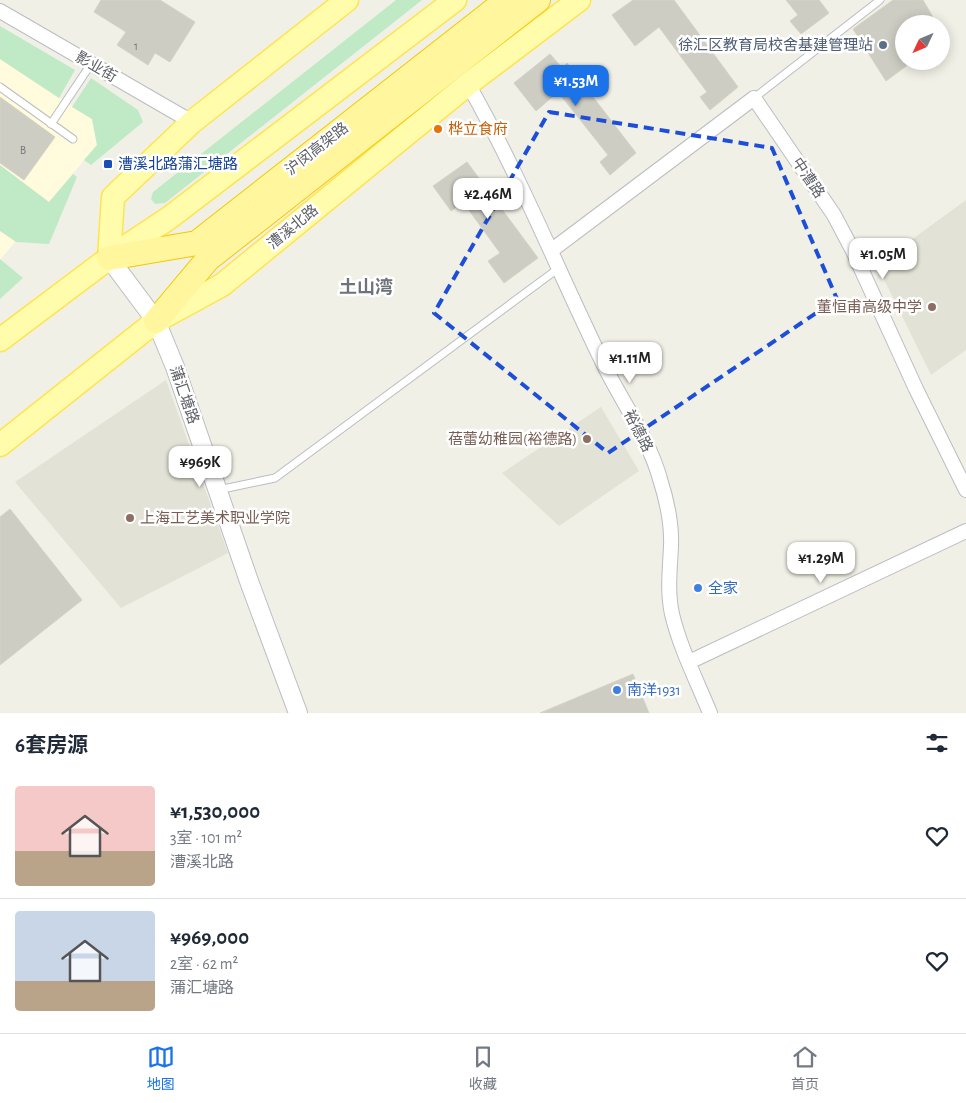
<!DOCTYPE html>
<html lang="zh">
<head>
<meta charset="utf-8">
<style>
	:root { --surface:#fff; --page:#f6f6f7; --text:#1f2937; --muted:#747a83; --line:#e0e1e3; --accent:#1a73e8 }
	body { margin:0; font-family:"Alegreya Sans","Noto Sans SC",sans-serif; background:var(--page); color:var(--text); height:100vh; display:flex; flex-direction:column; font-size:19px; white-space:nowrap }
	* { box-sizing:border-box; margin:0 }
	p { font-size:16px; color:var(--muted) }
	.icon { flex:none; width:28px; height:28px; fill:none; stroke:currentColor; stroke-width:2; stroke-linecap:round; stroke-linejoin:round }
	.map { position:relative; height:713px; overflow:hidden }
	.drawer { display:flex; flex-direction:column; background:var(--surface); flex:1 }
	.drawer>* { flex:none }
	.needle { width:32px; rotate:226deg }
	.tools { position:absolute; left:895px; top:15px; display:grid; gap:10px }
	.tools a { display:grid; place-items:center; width:55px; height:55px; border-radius:50%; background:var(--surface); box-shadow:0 2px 12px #0003; font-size:25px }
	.price { position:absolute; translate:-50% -42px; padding:0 11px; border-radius:10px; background:#fff; color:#222; font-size:16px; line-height:32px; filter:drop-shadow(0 1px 2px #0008) }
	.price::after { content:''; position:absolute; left:50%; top:30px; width:15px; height:11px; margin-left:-8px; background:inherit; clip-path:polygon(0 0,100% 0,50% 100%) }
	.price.current { background:var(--accent); color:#fff }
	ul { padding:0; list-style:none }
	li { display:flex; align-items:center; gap:15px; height:125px; padding:0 15px }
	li+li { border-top:1px solid var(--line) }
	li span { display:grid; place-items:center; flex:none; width:140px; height:100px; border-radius:5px; color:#555 }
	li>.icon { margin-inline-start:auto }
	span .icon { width:60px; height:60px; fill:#fffc; stroke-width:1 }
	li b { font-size:21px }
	h2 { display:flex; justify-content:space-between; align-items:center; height:60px; padding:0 15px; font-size:21px }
	.menu { display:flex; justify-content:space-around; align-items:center; height:70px; border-top:1px solid var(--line); background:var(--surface); font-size:14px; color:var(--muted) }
	.menu a { display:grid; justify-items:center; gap:2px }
	.menu .current { color:var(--accent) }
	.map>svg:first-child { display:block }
</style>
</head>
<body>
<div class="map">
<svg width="966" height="713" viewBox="0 0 966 713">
	<rect width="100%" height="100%" fill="#f1f0e6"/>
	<path fill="#fffbdc" d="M0,59L92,119L97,145L0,260Z"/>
	<g fill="#e3e2d6">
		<path d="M966,200V350L931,375L877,265Z"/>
		<path d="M166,380L228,553L121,608L15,482Z"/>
		<path d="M601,407L639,471L559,526L502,473Z"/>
	</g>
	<g fill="#c0eac5">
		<path d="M396,0H422L165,203L155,204L151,199L153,192Z"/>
		<path d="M0,26L75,70L59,98L0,59Z"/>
		<path d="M91,78L138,110L143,122L91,165L84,160L97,145L92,119L72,107Z"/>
		<path d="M0,165L49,202L73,174L77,177L49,244L16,242L0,231Z"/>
		<path d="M0,259L23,278L0,299Z"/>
	</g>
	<g fill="#cecdc4" stroke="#d6d3c3">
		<path d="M101,0H160L195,22L170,62L155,53L148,65L117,45L126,32L94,12Z"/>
		<path d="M633,0H674L738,87L710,110L700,97L707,92L659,27L635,46L612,15Z"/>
		<path d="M786,0H819L829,13L801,34L790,21L798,15Z"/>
		<path d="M893,0H923L937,24H904V61H913L886,81L853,29Z"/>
		<path d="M550,54L562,68L567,63L636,153L610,175L600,162L608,155L558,92L536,111L514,83Z"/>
		<path d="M0,97L55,137L24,180L0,163Z"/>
		<path d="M467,162L538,258L504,283L488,261L500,253L463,202L451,211L433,186Z"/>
		<path d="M10,509L82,600L0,665V517Z"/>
		<path d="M633,674L649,713H540Z"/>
	</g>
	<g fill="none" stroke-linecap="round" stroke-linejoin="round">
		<defs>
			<g id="service">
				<path d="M0,87L73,139"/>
				<path d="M754,98L880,0"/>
				<path d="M51,124L91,64"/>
				<path d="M218,490L275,478L559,268"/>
			</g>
			<g id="minor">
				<path d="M0,11L192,122"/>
				<path d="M468,84C518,172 556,266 600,357C619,398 648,436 660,479C667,501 672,523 671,546C670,569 667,591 672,614C680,648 697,681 710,713"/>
				<path d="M552,250L754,98L834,215L853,251L916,389L966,490"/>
				<path d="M689,662L966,531"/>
			</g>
			<path id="tertiary" d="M109,258L156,321L175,367L250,584L298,713"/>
			<g id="primary">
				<path d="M109,258L113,197L192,122L347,0"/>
				<path d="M0,340L109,258L169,218L455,0"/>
				<path d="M0,445L156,321L222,285L468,84L579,0"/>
			</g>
			<g id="trunk">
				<path d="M109,258L197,243L507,0"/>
				<path d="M156,321L208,259L538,0"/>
			</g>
		</defs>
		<use href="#service" stroke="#babdc2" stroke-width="9"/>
		<use href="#minor" stroke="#babdc2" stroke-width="16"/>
		<use href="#tertiary" stroke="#babdc2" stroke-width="20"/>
		<use href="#primary" stroke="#ffe451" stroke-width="25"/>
		<use href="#trunk" stroke="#f6c800" stroke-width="26"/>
		<use href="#service" stroke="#fff" stroke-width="7"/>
		<use href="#minor" stroke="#fff" stroke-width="14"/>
		<use href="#tertiary" stroke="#fff" stroke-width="18"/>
		<use href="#primary" stroke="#fffcac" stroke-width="22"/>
		<use href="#trunk" stroke="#fff69d" stroke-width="24"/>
	</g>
	<path fill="none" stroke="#1d4ed8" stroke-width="4" stroke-dasharray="10 6" stroke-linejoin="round" d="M549,112L772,148L837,299L608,453L434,313Z"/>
	<circle fill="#5c6f8a" stroke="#fff" stroke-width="2" cx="883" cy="45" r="5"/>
	<circle fill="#e8710a" stroke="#fff" stroke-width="2" cx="438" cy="129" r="5"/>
	<rect fill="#1a4fb4" stroke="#fff" stroke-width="2" x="103" y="159" width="10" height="10" rx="2.5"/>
	<g fill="#8d6e63" stroke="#fff" stroke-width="2">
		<circle cx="932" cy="307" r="5"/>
		<circle cx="587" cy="439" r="5"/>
		<circle cx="130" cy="518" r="5"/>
	</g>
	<g fill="#3f7fe0" stroke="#fff" stroke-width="2">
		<circle cx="698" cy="588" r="5"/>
		<circle cx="617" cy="690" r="5"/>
	</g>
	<g text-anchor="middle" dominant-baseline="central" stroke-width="5" stroke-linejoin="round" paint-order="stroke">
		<g font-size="12" fill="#797b7e">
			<text x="136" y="46">1</text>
			<text x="23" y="150">B</text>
		</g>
		<g font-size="15" fill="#4e5e75" stroke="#fff" text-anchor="end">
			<text x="873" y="45">徐汇区教育局校舍基建管理站</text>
		</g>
		<g font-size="15" fill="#5d6067" stroke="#fff">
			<text transform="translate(96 67) rotate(30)">影业街</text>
			<text transform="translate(317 149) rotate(-38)">沪闵高架路</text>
			<text transform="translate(808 178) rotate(56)">中漕路</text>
			<text transform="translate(293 227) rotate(-39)">漕溪北路</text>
			<text transform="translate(184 395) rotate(71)">蒲汇塘路</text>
			<text transform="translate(638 431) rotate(63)">裕德路</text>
		</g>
		<g font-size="15" fill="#c56008" stroke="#fff" text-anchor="start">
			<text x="448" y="129">桦立食府</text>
		</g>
		<g font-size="15" fill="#164399" stroke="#fff" text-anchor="start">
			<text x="118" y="164">漕溪北路蒲汇塘路</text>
		</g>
		<g font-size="15" fill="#785e54" stroke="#fff" text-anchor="end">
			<text x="922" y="307">董恒甫高级中学</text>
			<text x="577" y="439">蓓蕾幼稚园(裕德路)</text>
			<text x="140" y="518" text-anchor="start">上海工艺美术职业学院</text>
		</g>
		<g font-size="15" fill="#366cbe" stroke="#fff" text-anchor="start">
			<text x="708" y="588">全家</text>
			<text x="627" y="690">南洋1931</text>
		</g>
		<g font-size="18" font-weight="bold" fill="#6e727a" stroke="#fff">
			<text x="366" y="288">土山湾</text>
		</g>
	</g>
</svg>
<div class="tools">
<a><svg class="needle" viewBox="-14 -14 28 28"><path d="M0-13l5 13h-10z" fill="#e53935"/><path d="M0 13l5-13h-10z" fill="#747a83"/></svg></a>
</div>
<b class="price current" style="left:576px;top:107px">¥1.53M</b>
<b class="price" style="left:488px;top:220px">¥2.46M</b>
<b class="price" style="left:883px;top:280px">¥1.05M</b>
<b class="price" style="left:630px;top:384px">¥1.11M</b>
<b class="price" style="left:200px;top:488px">¥969K</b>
<b class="price" style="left:821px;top:584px">¥1.29M</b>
</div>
<section class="drawer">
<h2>6套房源<svg class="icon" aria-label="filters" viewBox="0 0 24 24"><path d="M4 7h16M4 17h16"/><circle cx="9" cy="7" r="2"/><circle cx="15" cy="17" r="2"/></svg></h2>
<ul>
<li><span style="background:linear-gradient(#f6c9c9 65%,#b9a48a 0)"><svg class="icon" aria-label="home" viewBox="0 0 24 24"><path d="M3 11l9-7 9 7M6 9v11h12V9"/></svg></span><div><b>¥1,530,000</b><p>3室 · 101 m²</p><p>漕溪北路</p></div><svg class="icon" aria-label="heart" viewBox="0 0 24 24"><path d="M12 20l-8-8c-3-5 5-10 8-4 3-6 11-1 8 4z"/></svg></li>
<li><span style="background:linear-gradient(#c9d6e8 70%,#b9a48a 0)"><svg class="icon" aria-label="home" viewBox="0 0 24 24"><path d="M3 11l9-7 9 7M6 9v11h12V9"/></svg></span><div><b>¥969,000</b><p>2室 · 62 m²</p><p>蒲汇塘路</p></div><svg class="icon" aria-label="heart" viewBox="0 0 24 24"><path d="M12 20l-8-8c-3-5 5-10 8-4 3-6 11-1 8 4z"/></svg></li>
</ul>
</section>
<nav class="menu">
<a class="current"><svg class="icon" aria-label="map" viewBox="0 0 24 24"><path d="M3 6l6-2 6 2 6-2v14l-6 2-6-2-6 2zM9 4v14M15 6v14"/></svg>地图</a>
<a><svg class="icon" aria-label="saved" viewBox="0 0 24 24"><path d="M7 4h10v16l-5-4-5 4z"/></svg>收藏</a>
<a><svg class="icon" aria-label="home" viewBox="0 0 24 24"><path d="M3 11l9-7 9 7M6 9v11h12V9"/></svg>首页</a>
</nav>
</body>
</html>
